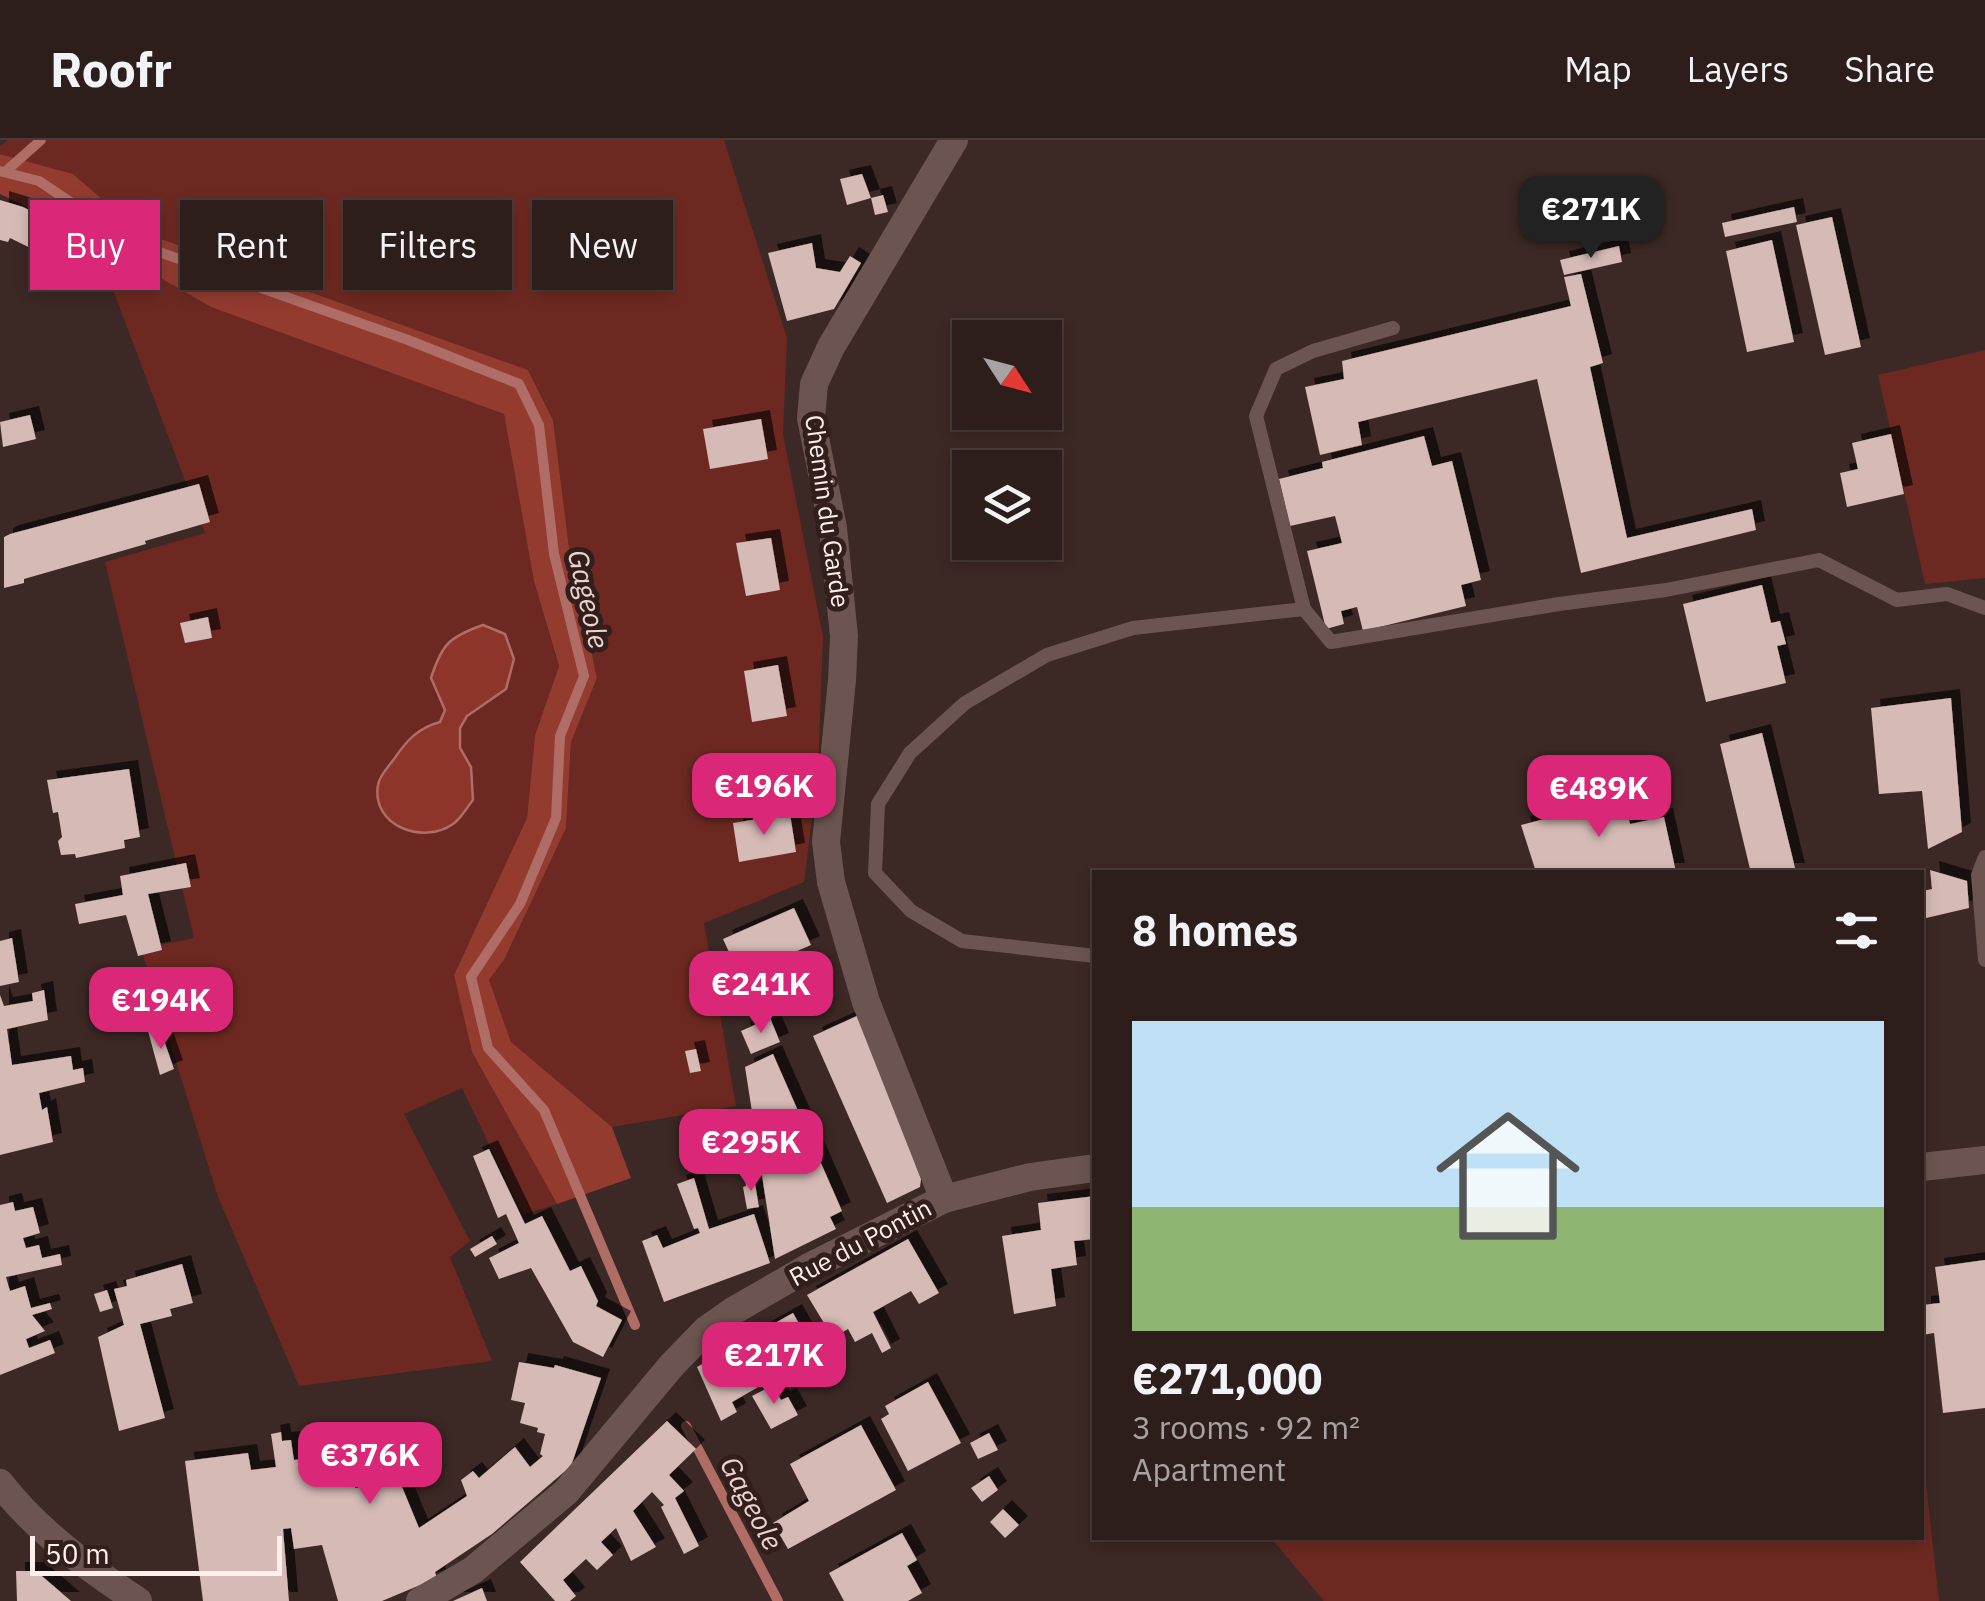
<!DOCTYPE html>
<html lang="en">
<head>
<meta charset="utf-8">
<style>
	:root { --surface:#2d1e1b; --page:#352724; --text:#f1f3f6; --muted:#a7a2a3; --line:#483c3a; --accent:#db2777 }
	body { margin:0; font-family:"IBM Plex Sans",sans-serif; background:var(--page); color:var(--text); height:100vh; display:flex; flex-direction:column; font-size:38px; white-space:nowrap }
	* { box-sizing:border-box; margin:0 }
	p { font-size:32px; color:var(--muted) }
	.icon { flex:none; width:55px; height:55px; fill:none; stroke:currentColor; stroke-width:2; stroke-linecap:round; stroke-linejoin:round }
	.map { position:relative; flex:1; overflow:hidden }
	.sheet { position:absolute; left:1092px; top:730px; width:832px; height:670px; display:flex; flex-direction:column; background:var(--surface); border-radius:0px; box-shadow:0 5px 15px #0003,0 0 0 2px var(--line) }
	.sheet>* { flex:none }
	.top-card { position:absolute; left:30px; top:60px; width:912px; height:90px; display:flex; gap:20px }
	.needle { width:65px; rotate:126deg }
	.tools { position:absolute; left:952px; top:180px; display:grid; gap:20px }
	.tools a { display:grid; place-items:center; width:110px; height:110px; border-radius:0px; background:var(--surface); box-shadow:0 5px 15px #0003,0 0 0 2px var(--line); font-size:50px }
	.scale { position:absolute; left:30px; bottom:25px; width:252px; box-sizing:border-box; padding-left:10px; border:5px solid #fdefec; border-top:0; font-size:28px; line-height:35px; white-space:nowrap; color:#fdefec; -webkit-text-stroke:8px #321e1b; paint-order:stroke }
	.price { position:absolute; translate:-50% -85px; padding:0 22px; border-radius:20px; background:var(--accent); color:#fff; font-size:32px; line-height:65px; filter:drop-shadow(0 2px 5px #0008) }
	.price::after { content:''; position:absolute; left:50%; top:60px; width:30px; height:22px; margin-left:-15px; background:inherit; clip-path:polygon(0 0,100% 0,50% 100%) }
	.price.current { background:#222; color:#fff }
	ul { padding:0; list-style:none }
	li { display:grid; align-content:center; gap:20px; height:530px; padding:0 40px }
	li span { display:grid; place-items:center; height:310px; border-radius:0px; color:#555 }
	li>.icon { margin-inline-start:auto }
	span .icon { width:180px; height:180px; fill:#fffc; stroke-width:1 }
	li b { font-size:42px }
	h2 { display:flex; justify-content:space-between; align-items:center; height:120px; padding:0 40px; font-size:42px }
	.tag { padding:0 35px; border-radius:0px; background:var(--surface); box-shadow:0 5px 15px #0003,0 0 0 2px var(--line); font-size:35px; line-height:90px }
	.tag.current { background:var(--accent); color:#fff }
	header { display:flex; align-items:center; gap:60px; box-sizing:border-box; height:140px; padding:0 50px; background:var(--surface); border-bottom:2px solid var(--line) }
	header strong { font-size:48px }
	nav { display:flex; gap:55px; margin-inline-start:auto; font-size:35px }
	.map>svg:first-child { display:block }
</style>
</head>
<body>
<header>
<strong>Roofr</strong>
<nav><a>Map</a><a>Layers</a><a>Share</a></nav>
</header>
<div class="map">
<svg width="1985" height="1461" viewBox="0 0 1985 1461">
	<defs>
		<filter id="shadow"><feDropShadow dx="9" dy="-9" stdDeviation="0" flood-color="#0009"/></filter>
	</defs>
	<rect width="100%" height="100%" fill="#3c2824"/>
	<g fill="#6d2921">
		<path d="M8,0H724L787,198L783,294L823,497L818,632L804,742L704,783L736,966L612,987L511,902L489,840L504,820L566,688L571,602L597,538L569,408L553,280L528,230L139,91L73,34L0,14V6Z"/>
		<path d="M94,100L211,167L504,274L534,441L559,526L535,595L527,678L454,835L472,912L557,1064L523,1075L462,948L404,974L470,1101L450,1117L492,1221L299,1246L218,1057L141,809L194,798L105,422L205,393Z"/>
		<path d="M1985,210V438L1925,444L1878,235Z"/>
		<path d="M1923,1316L1939,1461H1324L1271,1398H1922Z"/>
	</g>
	<path fill="#943b30" d="M0,14L73,34L139,91L528,230L553,280L569,408L597,538L571,602L566,688L504,820L489,840L511,902L612,987L631,1038L557,1064L472,912L454,835L527,678L535,595L559,526L534,441L504,274L211,167L94,100L0,54Z"/>
	<path fill="#8d352b" stroke="#af6d65" stroke-width="2.5" d="M483,485L505,494L514,519L506,549L467,576L460,588V608L471,627L473,660C467,667 461,679 453,684C423,705 371,686 378,645C379,636 389,626 394,619C407,600 418,588 440,582L445,570L431,538C442,504 449,497 483,485Z"/>
	<g fill="none" stroke-linecap="round" stroke-linejoin="round">
		<g stroke="#af6d65" stroke-width="10">
			<path d="M0,31L39,41L128,101L408,200L519,244L539,285L554,414L584,536L560,596L556,678L520,764L471,837L488,908L544,970L635,1185"/>
			<path d="M5,32L41,0"/>
			<path d="M686,1286L778,1461"/>
		</g>
	</g>
	<g fill="#d5bab5" filter="url(#shadow)">
		<path d="M862,34L871,58L847,65L840,39Z"/>
		<path d="M883,55L888,72L875,75L871,58Z"/>
		<path d="M0,60L23,67L71,91L57,121L10,98L8,102L0,100Z"/>
		<path d="M1794,67L1797,82L1725,97L1722,83Z"/>
		<path d="M1832,77L1861,207L1825,215L1796,85Z"/>
		<path d="M1772,100L1794,202L1747,212L1726,111Z"/>
		<path d="M812,103L816,128L840,132L850,116L861,123L834,169L787,181L768,113Z"/>
		<path d="M1619,106L1622,122L1564,135L1560,120Z"/>
		<path d="M1581,134L1603,223L1590,227L1627,398L1752,369L1756,390L1581,433L1537,239L1358,282L1362,305L1320,315L1305,247L1344,239L1342,221L1571,166L1564,137Z"/>
		<path d="M30,275L36,299L3,307L0,282Z"/>
		<path d="M761,279L768,319L710,329L703,289Z"/>
		<path d="M1891,294L1904,354L1847,367L1840,333L1858,329L1852,303Z"/>
		<path d="M1424,296L1432,326L1452,321L1481,440L1461,445L1466,466L1363,491L1357,467L1341,471L1344,484L1326,489L1307,411L1342,403L1335,376L1290,386L1279,339L1323,328L1322,322Z"/>
		<path d="M199,344L210,382L145,401L146,404L24,439V443L4,448V397L10,394Z"/>
		<path d="M771,398L780,450L746,456L736,403Z"/>
		<path d="M1762,445L1771,483L1780,481L1786,504L1777,506L1786,543L1706,562L1683,464Z"/>
		<path d="M208,477L212,498L185,503L180,483Z"/>
		<path d="M778,525L787,576L752,582L744,531Z"/>
		<path d="M1951,558L1962,692L1928,709L1922,651L1879,654L1871,568Z"/>
		<path d="M1762,593L1796,732H1742L1750,729L1720,604Z"/>
		<path d="M129,629L140,697L124,700L125,708L76,718L75,714L61,715L58,701L62,697L58,672L53,673L47,640Z"/>
		<path d="M1622,651L1630,684L1664,677L1676,732H1536L1521,685L1568,673L1567,667Z"/>
		<path d="M790,674L796,712L739,722L733,683Z"/>
		<path d="M186,723L191,747L148,754L162,810L138,816L126,775L79,784L75,764L123,755L120,736Z"/>
		<path d="M1930,730L1967,741L1969,768L1922,779V751L1932,749Z"/>
		<path d="M794,768L811,805L740,836L723,799Z"/>
		<path d="M12,798L19,842L0,846V801Z"/>
		<path d="M44,850L48,880L7,889L12,925L71,916L73,930L83,928L85,942L39,953L42,970L47,967L53,1002L0,1015V855L4,866L33,861L32,853Z"/>
		<path d="M859,875L921,1039L920,1047L887,1063L813,896Z"/>
		<path d="M770,878L780,902L751,914L741,891Z"/>
		<path d="M160,889L174,929L160,935L148,891Z"/>
		<path d="M696,909L701,931L690,933L685,911Z"/>
		<path d="M773,914L842,1071L830,1077L836,1089L775,1119L745,927Z"/>
		<path d="M489,1009L525,1084L542,1076L570,1131L581,1126L598,1161L596,1166L622,1180L603,1217L573,1202L531,1128L499,1139L489,1118L519,1103L506,1074L498,1078L473,1016Z"/>
		<path d="M694,1038L709,1089L754,1074L770,1123L664,1162L642,1101L657,1095L663,1108L700,1093L698,1088L694,1089L677,1044Z"/>
		<path d="M754,1038L759,1067L747,1069L743,1047L746,1046L745,1040Z"/>
		<path d="M1095,1056V1099L1074,1101L1077,1125L1051,1129L1056,1166L1014,1174L1002,1096L1041,1090L1038,1063Z"/>
		<path d="M13,1062L15,1071L33,1067L40,1093L23,1098L26,1108L39,1105L42,1118L60,1114L62,1125L6,1137L10,1151L25,1146L31,1168L50,1163L52,1169L32,1175L45,1191L26,1199L29,1208L50,1200L55,1213L0,1235V1065Z"/>
		<path d="M492,1096L497,1104L475,1117L470,1109Z"/>
		<path d="M908,1099L939,1153L919,1164L911,1151L873,1172L891,1208L882,1213L872,1193L855,1202L848,1189L833,1198L807,1155Z"/>
		<path d="M1985,1120V1268L1943,1273L1934,1193L1922,1195V1165L1940,1163L1935,1127Z"/>
		<path d="M182,1124L193,1163L170,1169L172,1176L140,1184L165,1278L119,1291L98,1197L124,1185L114,1149L127,1146L126,1140Z"/>
		<path d="M107,1150L113,1168L100,1172L94,1154Z"/>
		<path d="M793,1173L816,1214L732,1262L737,1272L721,1281L697,1227Z"/>
		<path d="M519,1222L554,1228L555,1225L601,1238L571,1326L492,1394L435,1432L437,1438L382,1461H338L322,1405L294,1409L291,1388L283,1389L289,1461H203L185,1321L248,1313L251,1330L276,1327L271,1294L281,1292L282,1301L291,1300L294,1320L324,1317L326,1333L354,1332L355,1348L400,1342L419,1388L467,1356L461,1340L473,1331L479,1338L515,1307L530,1327L543,1316L540,1314L545,1294L537,1292L538,1288L520,1283L525,1263L511,1260Z"/>
		<path d="M928,1242L961,1303L908,1331L881,1279L889,1274L885,1266Z"/>
		<path d="M773,1245L781,1260L788,1257L798,1275L771,1289L752,1256Z"/>
		<path d="M667,1281L696,1309L669,1335L684,1351L675,1358L699,1406L684,1414L661,1367L664,1365L652,1352L633,1371L656,1407L631,1421L616,1388L601,1402L613,1415L597,1430L586,1419L563,1440L576,1456L570,1461H555L520,1422Z"/>
		<path d="M861,1285L896,1350L788,1409L773,1383L809,1361L790,1324Z"/>
		<path d="M989,1293L998,1310L978,1319L970,1303Z"/>
		<path d="M989,1336L998,1350L982,1362L971,1348Z"/>
		<path d="M1003,1369L1019,1385L1005,1398L990,1382Z"/>
		<path d="M902,1393L917,1420L907,1426L922,1453L908,1461H844L829,1433Z"/>
		<path d="M16,1431H36L71,1461H17Z"/>
		<path d="M482,1448L487,1461H453Z"/>
	</g>
	<g fill="none" stroke-linecap="round" stroke-linejoin="round">
		<g stroke="#6c5551" stroke-width="14">
			<path d="M1393,188L1313,211L1276,229L1256,276L1304,469L1331,502L1559,464L1666,450L1819,420L1897,460L1947,454L1985,468"/>
			<path d="M1985,717L1978,735L1985,820"/>
			<path d="M1095,816L962,801L911,771L875,733L878,664L910,613L965,563L1047,515L1133,488L1304,469"/>
		</g>
		<g stroke="#6c5551" stroke-width="28">
			<path d="M1922,1027L1985,1020"/>
			<path d="M944,1059L866,862L831,742L826,702L842,540L844,496L833,388L811,278L814,244L831,207L954,0"/>
			<path d="M0,1343C37,1391 88,1428 138,1461"/>
			<path d="M420,1461L473,1430L566,1352L672,1225L706,1190L733,1171L811,1126L944,1059L1030,1037L1095,1028"/>
		</g>
	</g>
	<g text-anchor="middle" dominant-baseline="central" stroke-width="10" stroke-linejoin="round" paint-order="stroke">
		<g font-size="25" fill="#fdefec" stroke="#321e1b">
			<text transform="translate(828 371) rotate(82)">Chemin du Garde</text>
			<text transform="translate(860 1102) rotate(-28)">Rue du Pontin</text>
		</g>
		<g font-size="28" font-style="italic" fill="#edd3ce" stroke="#321e1b">
			<text transform="translate(589 459) rotate(77)">Gageole</text>
			<text transform="translate(752 1363) rotate(62)">Gageole</text>
		</g>
	</g>
</svg>
<div class="tools">
<a><svg class="needle" viewBox="-14 -14 28 28"><path d="M0-13l5 13h-10z" fill="#e53935"/><path d="M0 13l5-13h-10z" fill="#a7a2a3"/></svg></a>
<a><svg class="icon" aria-label="layers" viewBox="0 0 24 24"><path d="M12 4l9 5-9 5-9-5zM3 14l9 5 9-5"/></svg></a>
</div>
<div class="scale">50 m</div>
<b class="price current" style="left:1591px;top:121px">€271K</b>
<b class="price" style="left:764px;top:698px">€196K</b>
<b class="price" style="left:1599px;top:700px">€489K</b>
<b class="price" style="left:761px;top:896px">€241K</b>
<b class="price" style="left:161px;top:912px">€194K</b>
<b class="price" style="left:751px;top:1054px">€295K</b>
<b class="price" style="left:774px;top:1267px">€217K</b>
<b class="price" style="left:370px;top:1367px">€376K</b>
<div class="top-card">
<a class="tag current">Buy</a>
<a class="tag">Rent</a>
<a class="tag">Filters</a>
<a class="tag">New</a>
</div>
<section class="sheet">
<h2>8 homes<svg class="icon" aria-label="filters" viewBox="0 0 24 24"><path d="M4 7h16M4 17h16"/><circle cx="9" cy="7" r="2"/><circle cx="15" cy="17" r="2"/></svg></h2>
<ul>
<li><span style="background:linear-gradient(#bfe0f5 60%,#8fb573 0)"><svg class="icon" aria-label="home" viewBox="0 0 24 24"><path d="M3 11l9-7 9 7M6 9v11h12V9"/></svg></span><div><b>€271,000</b><p>3 rooms · 92 m²</p><p>Apartment</p></div></li>
</ul>
</section>
</div>
</body>
</html>
